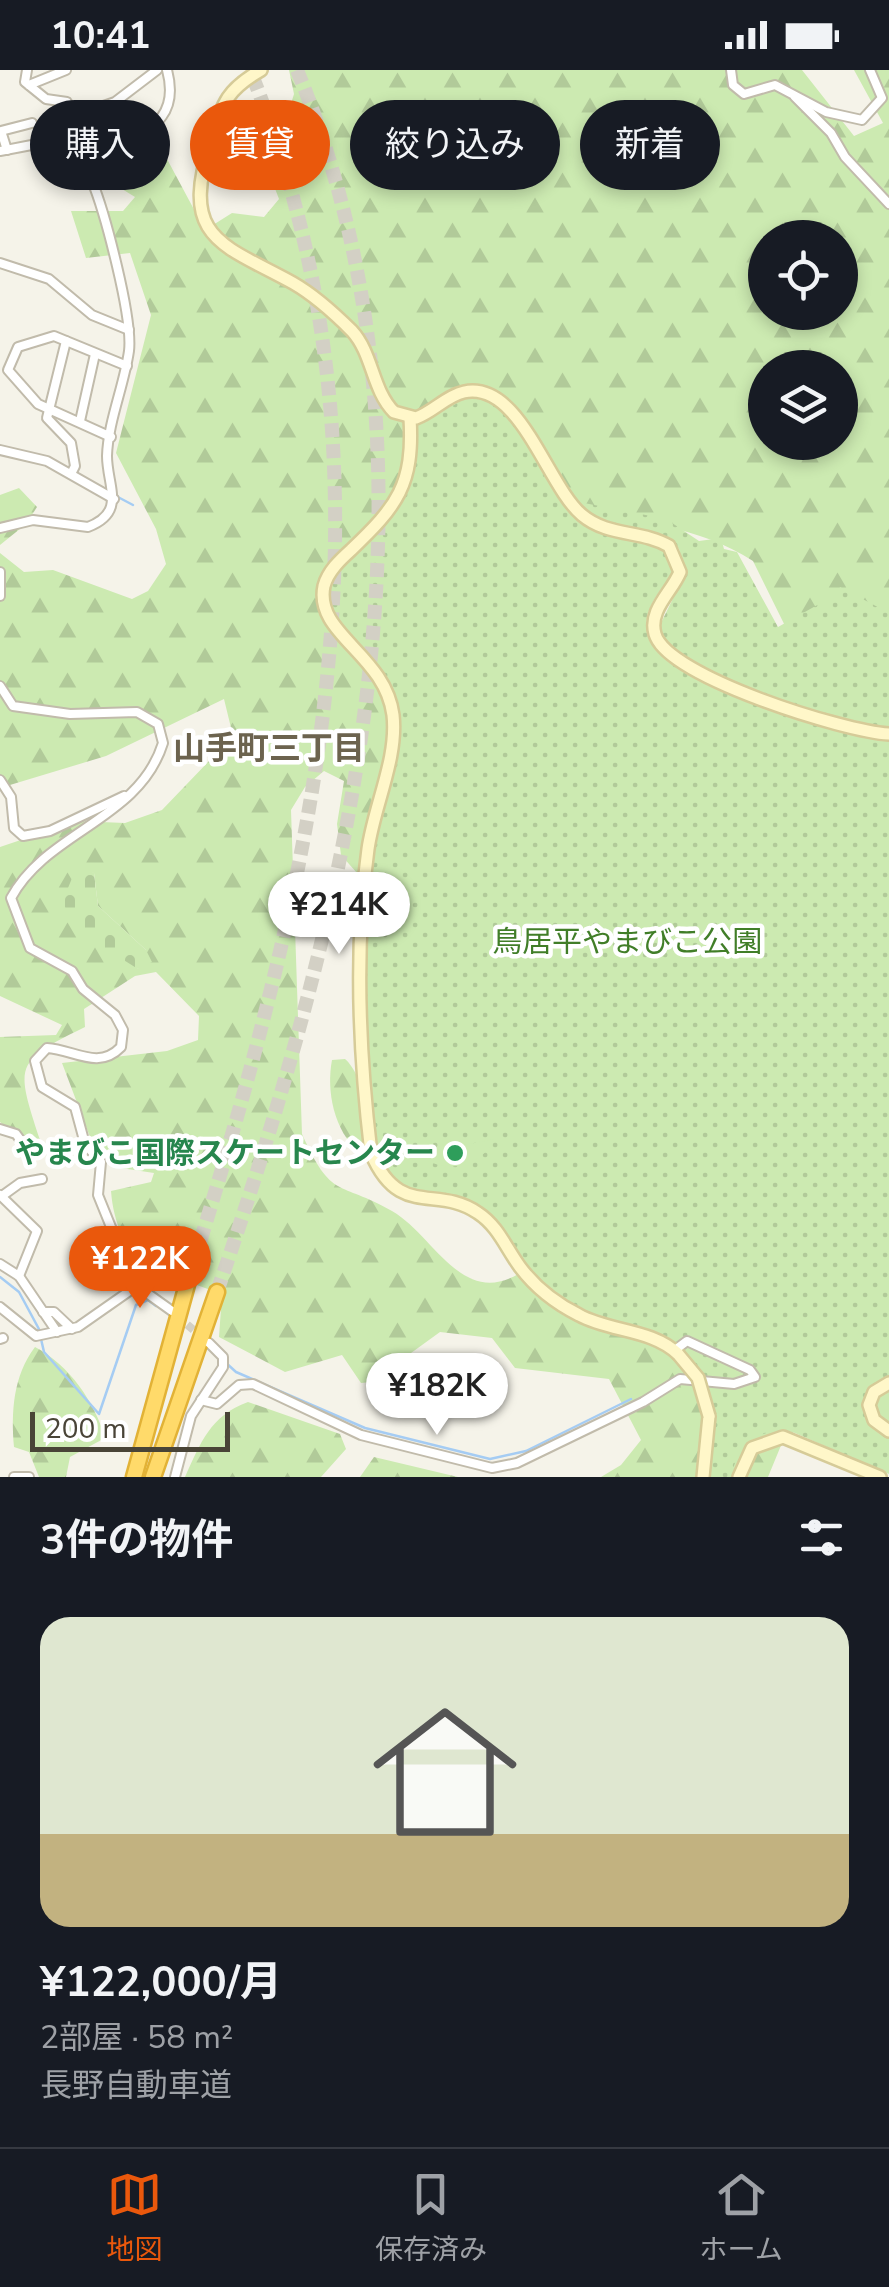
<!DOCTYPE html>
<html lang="ja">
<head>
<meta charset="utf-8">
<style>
	:root { --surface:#171b24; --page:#20242c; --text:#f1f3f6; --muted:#9ea1a6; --line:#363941; --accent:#ea580c }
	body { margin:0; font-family:"Nunito Sans","Noto Sans JP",sans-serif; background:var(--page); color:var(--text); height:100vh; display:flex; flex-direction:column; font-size:38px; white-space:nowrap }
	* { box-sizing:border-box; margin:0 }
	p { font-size:32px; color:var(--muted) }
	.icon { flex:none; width:55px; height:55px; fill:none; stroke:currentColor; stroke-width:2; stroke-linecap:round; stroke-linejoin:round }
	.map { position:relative; height:1407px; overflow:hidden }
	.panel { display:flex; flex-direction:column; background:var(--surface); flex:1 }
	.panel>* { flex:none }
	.guide { position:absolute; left:30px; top:30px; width:830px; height:90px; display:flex; gap:20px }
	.buttons { position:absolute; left:748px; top:150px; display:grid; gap:20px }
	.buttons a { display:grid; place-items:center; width:110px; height:110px; border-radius:50%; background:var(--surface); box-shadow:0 5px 15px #0003; font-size:50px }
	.scale { position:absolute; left:30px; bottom:25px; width:200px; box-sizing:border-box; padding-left:10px; border:5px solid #494437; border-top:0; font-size:28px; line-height:35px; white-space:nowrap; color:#494437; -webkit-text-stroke:8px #fff; paint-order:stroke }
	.price { position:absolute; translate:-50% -85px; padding:0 22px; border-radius:35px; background:#fff; color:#222; font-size:32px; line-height:65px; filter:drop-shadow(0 2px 5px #0008) }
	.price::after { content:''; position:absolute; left:50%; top:60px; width:30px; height:22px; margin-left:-15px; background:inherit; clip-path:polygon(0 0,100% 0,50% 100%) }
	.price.on { background:var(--accent); color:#fff }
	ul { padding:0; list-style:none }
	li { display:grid; align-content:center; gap:20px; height:530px; padding:0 40px }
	li span { display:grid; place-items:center; height:310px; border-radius:30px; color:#555 }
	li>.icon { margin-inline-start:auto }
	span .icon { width:180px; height:180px; fill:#fffc; stroke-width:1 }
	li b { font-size:42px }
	h2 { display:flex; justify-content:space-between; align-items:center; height:120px; padding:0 40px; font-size:42px }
	.tag { padding:0 35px; border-radius:45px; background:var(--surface); box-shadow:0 5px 15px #0003; font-size:35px; line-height:90px }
	.tag.on { background:var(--accent); color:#fff }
	.status { display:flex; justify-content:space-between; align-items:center; height:70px; padding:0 50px; background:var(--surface); direction:ltr }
	.status svg { height:28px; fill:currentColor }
	.tabs { display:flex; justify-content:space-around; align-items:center; height:140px; border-top:2px solid var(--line); background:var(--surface); font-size:28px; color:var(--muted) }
	.tabs a { display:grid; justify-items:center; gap:5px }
	.tabs .on { color:var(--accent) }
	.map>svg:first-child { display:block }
</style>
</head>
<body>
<div class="status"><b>10:41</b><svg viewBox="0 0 49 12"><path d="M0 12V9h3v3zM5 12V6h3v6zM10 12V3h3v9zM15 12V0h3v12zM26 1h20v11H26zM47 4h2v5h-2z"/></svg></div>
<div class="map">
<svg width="889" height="1407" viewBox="0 0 889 1407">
	<defs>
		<pattern id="forest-firs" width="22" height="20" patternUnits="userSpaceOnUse" patternTransform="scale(2.5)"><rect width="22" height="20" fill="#cceab1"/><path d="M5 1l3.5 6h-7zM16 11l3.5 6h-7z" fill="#b1ca99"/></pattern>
		<pattern id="cemetery-stones" width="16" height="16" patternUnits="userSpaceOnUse" patternTransform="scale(2.5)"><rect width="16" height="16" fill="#cceab1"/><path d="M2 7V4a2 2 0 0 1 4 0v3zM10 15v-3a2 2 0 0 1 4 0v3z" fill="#b1ca99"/></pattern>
		<pattern id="park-dots" width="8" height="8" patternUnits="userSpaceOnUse" patternTransform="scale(2.5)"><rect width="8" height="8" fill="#cceab1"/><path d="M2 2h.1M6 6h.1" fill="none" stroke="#b1ca99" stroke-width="1.8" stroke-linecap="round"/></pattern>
	</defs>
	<rect width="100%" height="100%" fill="#f5f3e9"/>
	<g fill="url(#forest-firs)" fill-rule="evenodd">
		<path d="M289,0H802L854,66L883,53L854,0H889V613L793,572L753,491C699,456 636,451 574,440L509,565L889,679V1386L797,1359L782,1373L768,1407H601L621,1395L641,1370L609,1309L515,1298L492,1268L440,1262L371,1312L361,1313L342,1285L285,1302L219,1267L222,1224L174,1207L157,1215C131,1186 114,1161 111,1121L151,1112L154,1103L114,1097L90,1067L62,993L167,981L198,970L199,946L156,902L135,906L84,939L85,957C14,992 15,994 40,1070L22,1071L0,1052V967L56,965L62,955L0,926V777L77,751L125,753L162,740L233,666L224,629L106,686L0,718V483L24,502L53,500L132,529L148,521L166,494L156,459L116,383L151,245L130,183L86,188L71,141H123L135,127L109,111L119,101L167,89L205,160L232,143L264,147L279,129L269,103L294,24ZM765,168H840V242H765ZM765,298H840V372H765ZM324,701L344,711L337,754L341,785L389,839L520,1203C462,1239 434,1165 392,1141C338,1110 332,1131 302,1064L291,740L305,717ZM75,801L94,803L98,836L146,880L138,899Z"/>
		<path d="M19,418L37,437L26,454L0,475V425Z"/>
		<path d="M345,989C363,1004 380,1067 359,1082C334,1061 326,1021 332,990Z"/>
		<path d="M35,1277C69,1295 95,1332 105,1368L70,1387L66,1407H39L29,1382L14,1377C11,1342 13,1306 35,1277Z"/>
		<path d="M248,1332L340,1364L346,1379L321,1407H185C201,1372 210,1346 248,1332Z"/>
		<path d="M374,1387L458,1407H360Z"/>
	</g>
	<path fill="url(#cemetery-stones)" d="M82,798L94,803L98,836L146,880L152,892L138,899L71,857L63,830L75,801Z"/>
	<g fill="url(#park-dots)">
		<path d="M466,328C525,325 533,404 565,438C577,450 596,462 612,467C637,473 671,469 673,502C661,521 641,540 648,564C661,610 841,668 889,669V1308L871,1318L864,1340L889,1365V1404L788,1360C756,1360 737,1376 731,1407H709L711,1332L706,1315L676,1273L575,1239L526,1198L489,1143L468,1133L414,1123L391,1109L377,1083C359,988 361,884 371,789C375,754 400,658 395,632C386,587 320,560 329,518C333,503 346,492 356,482C399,440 416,420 415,358Z"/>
		<path d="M584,433L666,449L699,471L721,468L724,479L737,482L778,557L837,524L840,517L889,543V658C838,656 673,611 659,557L685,504L679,479C656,456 612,463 577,435Z"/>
	</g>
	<path fill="#cceab1" d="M495,1069C479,1099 443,1105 417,1084Z"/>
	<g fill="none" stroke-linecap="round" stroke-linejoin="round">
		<g stroke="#a5ccf3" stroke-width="2.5">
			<path d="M73,401L110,422"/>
			<path d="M116,426L133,435"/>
			<path d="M0,1207L19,1222L40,1261"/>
			<path d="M41,1269L44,1282L99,1344L136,1235L148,1230L156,1236"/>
			<path d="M225,1292L236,1302L365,1358L490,1389L526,1381L631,1329"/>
		</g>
		<path stroke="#d3d0c5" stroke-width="8" stroke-dasharray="8 4" stroke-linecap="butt" d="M178,1247L202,1267"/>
		<g stroke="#d3d0c5" stroke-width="14" stroke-dasharray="14 7" stroke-linecap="butt">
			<path d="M188,1211C312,812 414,406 250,0"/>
			<path d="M217,1222C350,836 460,393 297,0"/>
		</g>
		<defs>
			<g id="street">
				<path d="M27,0L25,12L46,29L67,32L73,46"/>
				<path d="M731,0L733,15L744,24L775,15L826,42L862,50L882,28L870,0"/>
				<path d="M29,15L66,0"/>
				<path d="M795,27L831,63L845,87L889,134"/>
				<path d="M7,80L1,61L32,53"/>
				<path d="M0,81L42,73L60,51L115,32L157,0"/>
				<path d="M0,193L49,209L92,245L129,260"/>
				<path d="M66,271L47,348L71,373L75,396L71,404"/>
				<path d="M80,351L95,284"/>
				<path d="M111,367L38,334L8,300L18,277L54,266L127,296"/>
				<path d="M0,380L47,391L114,429"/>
				<path d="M0,458L33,450L88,457C127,442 107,416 107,386C108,352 124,316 129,281C133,248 105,143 92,111L99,91C132,63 183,59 167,0"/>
				<path d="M0,502V526"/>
				<path d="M0,616L13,636L70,644L137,642L158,654L163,673C139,750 47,761 11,828L30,878L72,901L83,919L115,945L123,960L121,977C98,1001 73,979 47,978L35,991L42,1017L75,1037L85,1074L101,1092L98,1125L128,1199V1222L78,1257L36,1266L0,1237"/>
				<path d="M0,710L11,727L14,758L23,766L50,761L124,726"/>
				<path d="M0,1059L16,1064L27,1079"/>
				<path d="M0,1125L37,1161L19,1206"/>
				<path d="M2,1126L20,1113L42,1109"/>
				<path d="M0,1194L19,1206L57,1262"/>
				<path d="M130,1211L172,1241"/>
				<path d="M43,1242H54L72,1259"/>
				<path d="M0,1269L3,1268"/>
				<path d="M201,1330L217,1334L239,1315L253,1314L361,1365L492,1398L517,1393L643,1332L680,1309L734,1314L755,1307L750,1300L687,1271L675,1280"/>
				<path d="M14,1407H29"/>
				<path d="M175,1407L191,1346L223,1297V1287L209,1273"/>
			</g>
			<g id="secondary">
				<path d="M261,0C225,21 223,33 211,72C179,169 222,174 293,213C314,225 335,244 352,261C373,284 372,320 394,342L416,348C433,342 446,326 464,322C520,310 547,416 582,445C608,467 642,460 669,476L680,502C672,522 648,540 655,564C667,607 846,662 889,664"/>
				<path d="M410,348C414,415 397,436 351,480C340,490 328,501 324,516C314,564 385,584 393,645C398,688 374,736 368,779C354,879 359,983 371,1083C400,1150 436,1114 478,1143C498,1156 506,1178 520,1197C535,1217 557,1234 579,1245C610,1262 652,1259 678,1284"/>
				<path d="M889,1313L874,1322L869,1335L874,1350L889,1361"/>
				<path d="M703,1407L709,1346"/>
				<path d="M739,1407L752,1378L783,1367L880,1407"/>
			</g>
			<g id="highway">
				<path d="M134,1407L188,1211"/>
				<path d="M153,1407L217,1222"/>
			</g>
		</defs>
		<use href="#street" stroke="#c1bbab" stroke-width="12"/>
		<use href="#secondary" stroke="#d6cb98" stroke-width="16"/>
		<use href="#highway" stroke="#e2b236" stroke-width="19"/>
		<use href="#street" stroke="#fff" stroke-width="8"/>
		<use href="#secondary" stroke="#fff7c9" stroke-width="11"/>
		<use href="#highway" stroke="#ffda6a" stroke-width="14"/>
		<defs>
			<path id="secondary-bridge" d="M678,1284L698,1308L709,1346"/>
		</defs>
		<use href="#secondary-bridge" stroke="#d6cb98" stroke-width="16" stroke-linecap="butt"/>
		<use href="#secondary-bridge" stroke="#fff7c9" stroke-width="11"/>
	</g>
	<circle fill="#2e9e5b" stroke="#fff" stroke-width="4" cx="455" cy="1083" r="10"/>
	<g text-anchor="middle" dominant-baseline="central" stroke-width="9" stroke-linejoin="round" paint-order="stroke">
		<g font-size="30" fill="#417e28" stroke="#fff">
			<text x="627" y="872">鳥居平やまびこ公園</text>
		</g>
		<g font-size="30" font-weight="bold" fill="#27864d" stroke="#fff" text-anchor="end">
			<text x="435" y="1083">やまびこ国際スケートセンター</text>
		</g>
		<g font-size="32" font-weight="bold" fill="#6c634e" stroke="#fff">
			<text x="269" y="678">山手町三丁目</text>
		</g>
	</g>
</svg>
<div class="buttons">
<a><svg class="icon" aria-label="locate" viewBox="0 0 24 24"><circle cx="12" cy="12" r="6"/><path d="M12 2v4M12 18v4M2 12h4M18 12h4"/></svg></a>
<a><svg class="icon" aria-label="layers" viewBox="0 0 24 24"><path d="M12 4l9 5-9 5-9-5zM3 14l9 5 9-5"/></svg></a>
</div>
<div class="scale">200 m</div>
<b class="price" style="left:339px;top:887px">¥214K</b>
<b class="price on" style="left:140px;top:1241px">¥122K</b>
<b class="price" style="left:437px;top:1368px">¥182K</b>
<div class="guide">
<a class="tag">購入</a>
<a class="tag on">賃貸</a>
<a class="tag">絞り込み</a>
<a class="tag">新着</a>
</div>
</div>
<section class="panel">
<h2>3件の物件<svg class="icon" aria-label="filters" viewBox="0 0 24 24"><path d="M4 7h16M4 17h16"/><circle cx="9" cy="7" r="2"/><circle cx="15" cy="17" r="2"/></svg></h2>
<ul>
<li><span style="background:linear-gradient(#dfe7d0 70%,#c2b280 0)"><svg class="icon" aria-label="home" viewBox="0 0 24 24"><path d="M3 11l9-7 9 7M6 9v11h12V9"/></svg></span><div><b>¥122,000/月</b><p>2部屋 · 58 m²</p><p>長野自動車道</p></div></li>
</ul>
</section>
<nav class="tabs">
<a class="on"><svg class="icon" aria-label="map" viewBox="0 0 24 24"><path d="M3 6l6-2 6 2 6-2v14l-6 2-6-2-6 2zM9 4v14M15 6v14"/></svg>地図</a>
<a><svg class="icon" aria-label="saved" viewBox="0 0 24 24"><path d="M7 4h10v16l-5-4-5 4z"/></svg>保存済み</a>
<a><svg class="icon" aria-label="home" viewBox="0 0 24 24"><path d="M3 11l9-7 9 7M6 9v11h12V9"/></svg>ホーム</a>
</nav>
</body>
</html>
